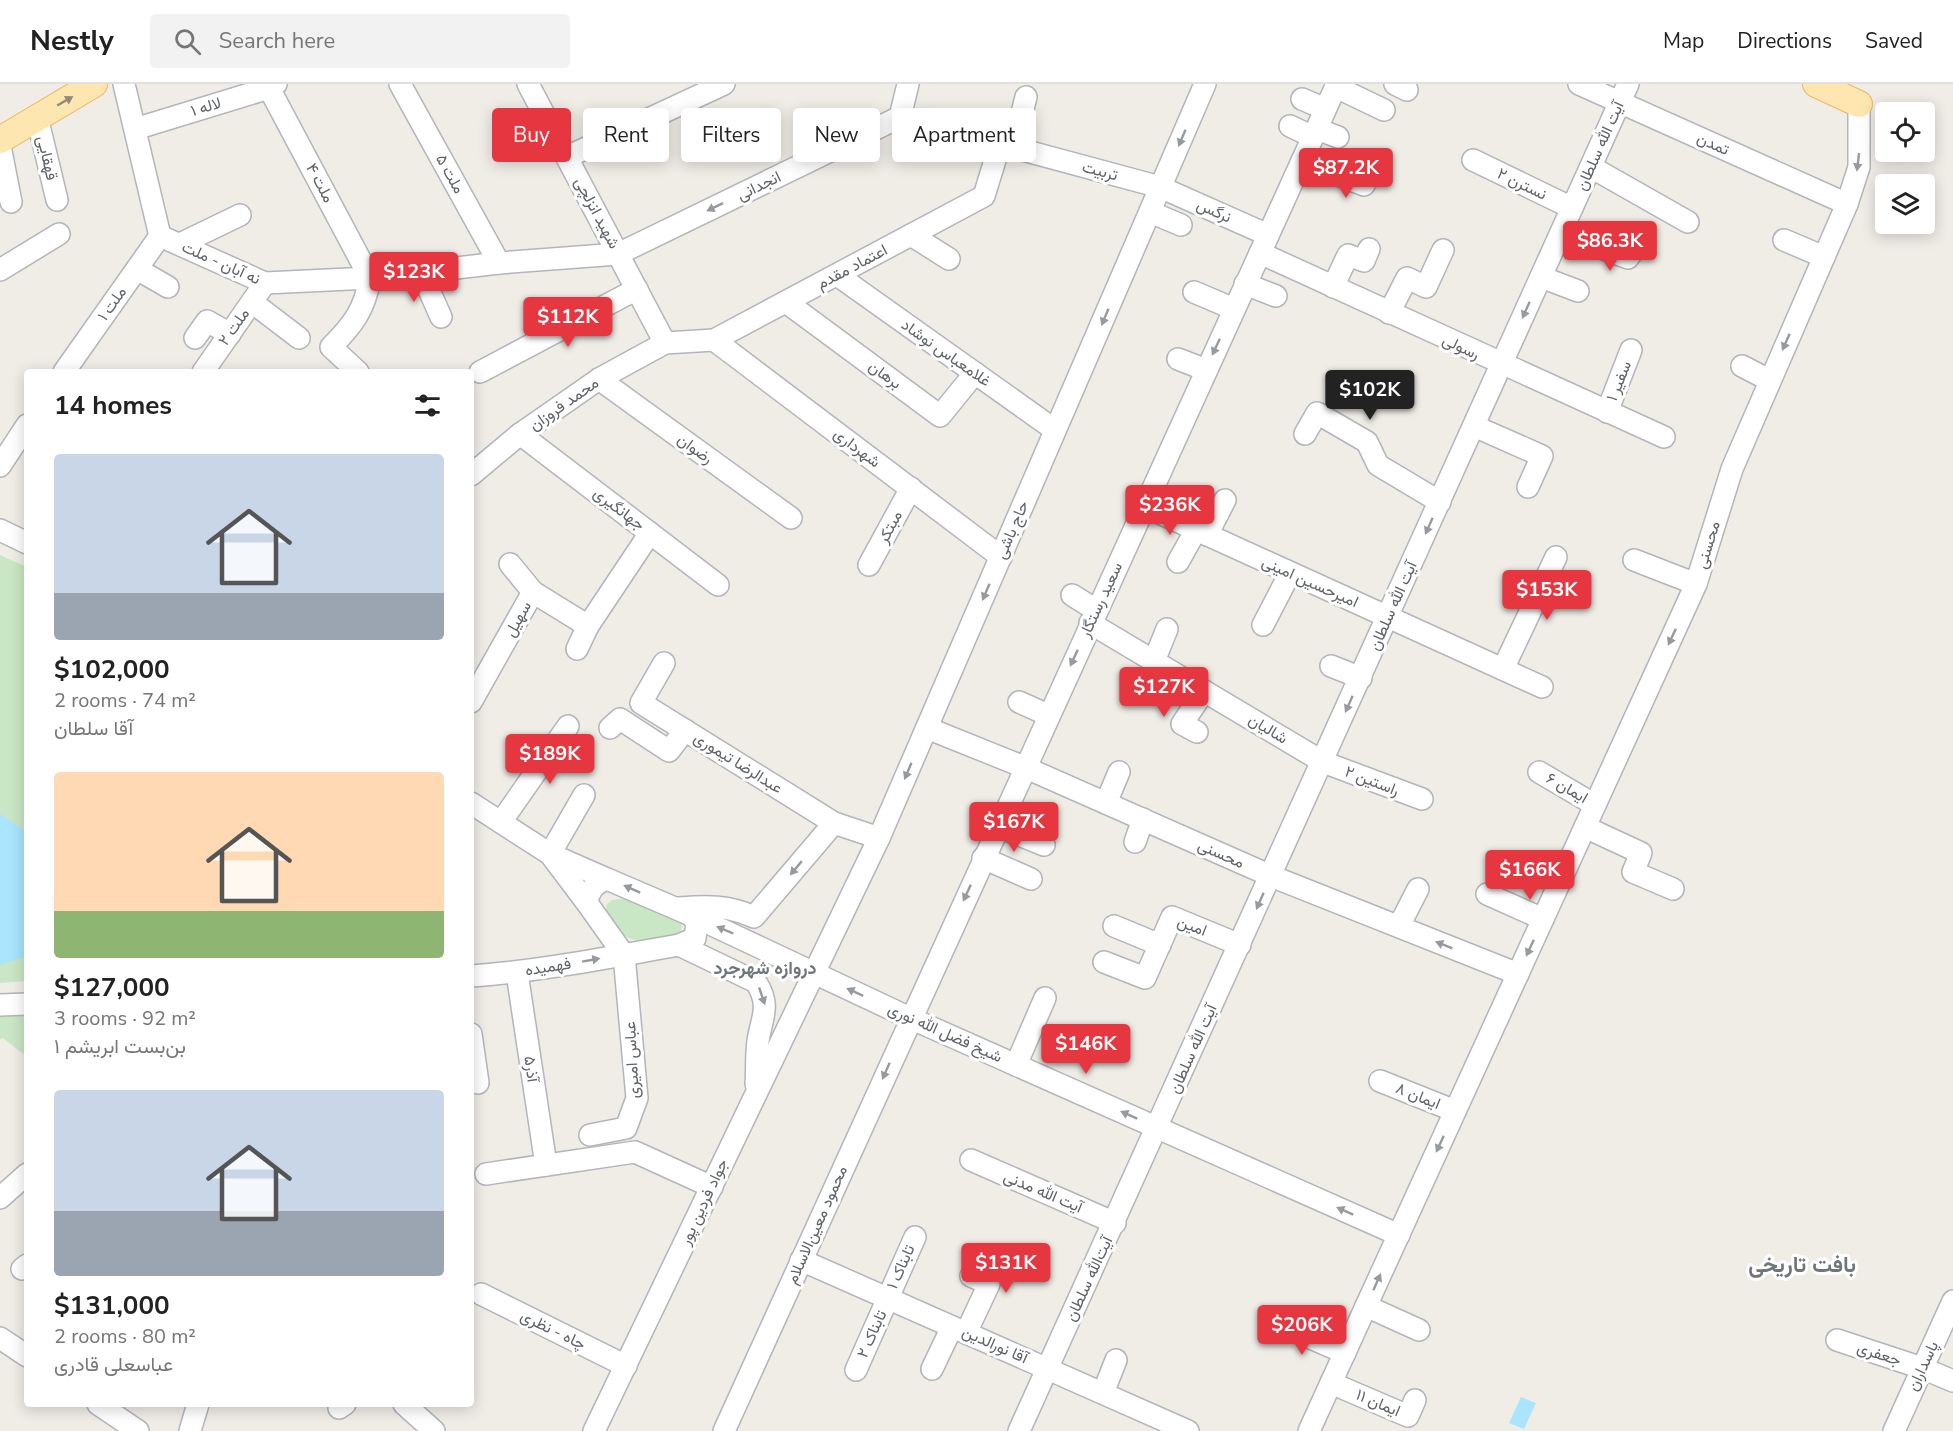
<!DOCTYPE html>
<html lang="en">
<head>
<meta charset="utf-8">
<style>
	:root { --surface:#fff; --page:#f2f2f2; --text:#222; --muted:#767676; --line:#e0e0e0; --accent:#e63741 }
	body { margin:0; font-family:"Nunito Sans",Vazirmatn,sans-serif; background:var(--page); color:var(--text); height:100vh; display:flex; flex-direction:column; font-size:22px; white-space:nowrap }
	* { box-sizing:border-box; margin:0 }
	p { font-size:20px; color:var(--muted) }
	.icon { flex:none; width:33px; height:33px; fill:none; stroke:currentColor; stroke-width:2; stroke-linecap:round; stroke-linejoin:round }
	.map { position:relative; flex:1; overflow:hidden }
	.details { position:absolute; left:24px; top:285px; width:450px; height:1038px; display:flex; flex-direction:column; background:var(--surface); border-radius:6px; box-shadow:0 3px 15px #0003 }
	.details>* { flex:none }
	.top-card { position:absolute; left:492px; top:24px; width:570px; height:54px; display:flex; gap:12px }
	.controls { position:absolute; left:1875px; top:18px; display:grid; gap:12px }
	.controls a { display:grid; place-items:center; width:60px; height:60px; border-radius:6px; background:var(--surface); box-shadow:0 3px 15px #0003; font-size:30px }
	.price { position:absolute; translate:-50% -51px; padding:0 14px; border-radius:6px; background:var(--accent); color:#fff; font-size:20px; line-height:39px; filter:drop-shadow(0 2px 3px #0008) }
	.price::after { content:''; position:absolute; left:50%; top:36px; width:18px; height:14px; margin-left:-9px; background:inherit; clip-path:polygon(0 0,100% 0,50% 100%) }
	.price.on { background:#222; color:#fff }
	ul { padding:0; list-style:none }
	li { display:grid; align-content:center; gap:12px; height:318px; padding:0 30px }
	li span { display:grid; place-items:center; height:186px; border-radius:6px; color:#555 }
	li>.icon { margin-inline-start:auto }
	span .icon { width:108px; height:108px; fill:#fffc; stroke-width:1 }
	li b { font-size:26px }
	h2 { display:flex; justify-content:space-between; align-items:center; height:72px; padding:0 30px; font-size:26px }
	.pill { padding:0 21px; border-radius:6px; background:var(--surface); box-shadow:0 3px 15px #0003; font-size:21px; line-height:54px }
	.pill.on { background:var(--accent); color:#fff }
	header { display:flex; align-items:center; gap:36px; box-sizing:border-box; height:84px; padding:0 30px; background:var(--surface); border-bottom:2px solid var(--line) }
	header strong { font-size:28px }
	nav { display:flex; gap:33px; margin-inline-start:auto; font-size:21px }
	.search { width:420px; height:54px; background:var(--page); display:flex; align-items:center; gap:15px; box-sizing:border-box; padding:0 21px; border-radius:6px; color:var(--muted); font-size:22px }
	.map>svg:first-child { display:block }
</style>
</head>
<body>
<header>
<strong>Nestly</strong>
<div class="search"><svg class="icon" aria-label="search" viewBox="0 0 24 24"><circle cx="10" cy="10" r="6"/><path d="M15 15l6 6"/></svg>Search here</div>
<nav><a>Map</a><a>Directions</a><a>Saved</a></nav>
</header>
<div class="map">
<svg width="1953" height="1347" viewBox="0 0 1953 1347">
	<rect width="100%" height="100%" fill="#f0ede7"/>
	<g fill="#c9e7c4">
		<path d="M0,471L27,483V897L0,899Z"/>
		<path d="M626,814L674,831L682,841L680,850C653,865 607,859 606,821L612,816Z"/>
		<path d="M27,929V973L3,954L0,955V931Z"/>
	</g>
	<g fill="#aae4fd">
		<path d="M0,730L27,748V872L0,881Z"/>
		<path d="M1521,1313L1536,1319L1524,1345L1509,1339Z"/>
	</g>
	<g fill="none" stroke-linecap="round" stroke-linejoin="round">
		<defs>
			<g id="minor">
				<path d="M124,0L160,152L265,199L370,194L499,179L618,170L900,33"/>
				<path d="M400,0L499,179"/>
				<path d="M528,0L665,259"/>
				<path d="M1395,0L1407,6"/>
				<path d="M1579,0L1847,120"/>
				<path d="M1336,3L1384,26"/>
				<path d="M269,4L370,194C365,225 353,241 331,263L358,288"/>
				<path d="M1302,15L1325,25"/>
				<path d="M37,33L57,116"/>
				<path d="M900,33L1160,103L1268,151"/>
				<path d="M900,33L908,0"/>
				<path d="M1290,42L1313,53"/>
				<path d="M135,45L269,4L276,0"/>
				<path d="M1317,45L1338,53"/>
				<path d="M0,62L11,118"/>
				<path d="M1013,64L1026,13"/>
				<path d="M567,73L724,0"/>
				<path d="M1473,76L1572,124"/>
				<path d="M1302,77L1364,101L1370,90"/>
				<path d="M1591,83L1688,138"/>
				<path d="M1150,128L1181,141"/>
				<path d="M1561,149L1628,174L1640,157"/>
				<path d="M911,151L949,175"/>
				<path d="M1784,156L1824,173"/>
				<path d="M180,160L240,131"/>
				<path d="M1260,169L1664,353"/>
				<path d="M137,185L168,203"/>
				<path d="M0,186L59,150"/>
				<path d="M421,188L441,233"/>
				<path d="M837,191L1055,346"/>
				<path d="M1541,193L1578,207"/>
				<path d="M1245,200L1276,212"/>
				<path d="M1333,203L1348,171L1364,177L1369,165"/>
				<path d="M1194,208L1234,225"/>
				<path d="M252,218L299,254"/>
				<path d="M786,218L940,332L975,289"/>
				<path d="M1389,229L1407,194L1426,203L1443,166"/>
				<path d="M195,254L207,237L230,250"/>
				<path d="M714,256L1001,473"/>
				<path d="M1178,275L1206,286"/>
				<path d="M1742,282L1769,296"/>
				<path d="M64,288L160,152"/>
				<path d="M203,288L265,199"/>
				<path d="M480,288L637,205"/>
				<path d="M599,295L791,434"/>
				<path d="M1607,328L1631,266"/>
				<path d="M1474,342L1542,372L1528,403"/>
				<path d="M520,350L718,501"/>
				<path d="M1305,350L1317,329L1367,358L1378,381L1440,418"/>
				<path d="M0,382L27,341"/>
				<path d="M471,391L520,350L599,295L665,259L714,256L984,112L1000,60"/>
				<path d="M1144,422L1542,603"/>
				<path d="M0,446L27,459"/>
				<path d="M1207,451L1225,416"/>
				<path d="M1634,476L1696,500"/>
				<path d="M1178,478L1196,446"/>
				<path d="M510,480L533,508"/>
				<path d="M869,481L911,404"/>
				<path d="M1072,511L1096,526"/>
				<path d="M1090,539L1323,678L1422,715"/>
				<path d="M1263,541L1290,489"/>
				<path d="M577,565L588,542L650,449"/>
				<path d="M1154,577L1167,545"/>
				<path d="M664,579L641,619L834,739L879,754"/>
				<path d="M1331,582L1361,594"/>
				<path d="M1503,585L1556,473"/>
				<path d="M471,618L533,508L588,542"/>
				<path d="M1019,618L1048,631"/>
				<path d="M610,644L620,635L669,667L685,646"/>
				<path d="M927,644L1024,683L1271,792L1518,890"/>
				<path d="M1197,648L1182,640L1204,607"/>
				<path d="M1539,688L1595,721"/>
				<path d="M471,719L550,770L607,795"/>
				<path d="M1106,719L1119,688"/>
				<path d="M501,738L568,642"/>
				<path d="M997,742L1044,761"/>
				<path d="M1585,743L1641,769L1633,788L1673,805"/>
				<path d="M1135,758L1143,735"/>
				<path d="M550,770L584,711"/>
				<path d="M550,770L587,819"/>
				<path d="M983,774L1031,795"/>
				<path d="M1487,810L1543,835"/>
				<path d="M679,824C707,822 728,821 754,833L834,739"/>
				<path d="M691,831L910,934L1399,1151"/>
				<path d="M1114,842L1160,861"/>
				<path d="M1399,842L1418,805"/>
				<path d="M679,861L756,898C771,922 762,932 758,957C756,971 757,986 756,1000"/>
				<path d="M1104,878L1145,894L1172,833L1240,861"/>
				<path d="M517,889L546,1081"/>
				<path d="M471,892C541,887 610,873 679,861L695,854L697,839L691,831L607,795C595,799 589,806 587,819L624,871"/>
				<path d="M0,921L27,920"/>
				<path d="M471,950L478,999"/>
				<path d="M1016,981L1045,914"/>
				<path d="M1380,997L1455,1027"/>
				<path d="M590,1051L626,1044L637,1014L624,871"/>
				<path d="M971,1076L1115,1139"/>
				<path d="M486,1090L635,1068L712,1103"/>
				<path d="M0,1114L27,1090"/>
				<path d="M801,1176L1188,1347"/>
				<path d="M22,1185L27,1181"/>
				<path d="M481,1210L626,1282"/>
				<path d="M1366,1222L1419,1246"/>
				<path d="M1274,1238L1345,1269"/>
				<path d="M966,1249L989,1200L971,1192"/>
				<path d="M0,1254L27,1272"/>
				<path d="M1837,1256L1922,1284L1953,1297"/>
				<path d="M932,1285L952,1243"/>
				<path d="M856,1286L915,1153"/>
				<path d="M1331,1299L1408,1332L1415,1316"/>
				<path d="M1103,1309L1116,1276"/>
				<path d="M98,1320L138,1347"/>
				<path d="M404,1320L434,1347"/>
				<path d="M339,1324L345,1320"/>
				<path d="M190,1347L198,1320"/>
				<path d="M594,1347L879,754L1205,0"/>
				<path d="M724,1347L1337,0"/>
				<path d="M1019,1347L1628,0"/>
				<path d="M1309,1347L1696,500L1732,385L1847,120L1859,83V20"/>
				<path d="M1894,1347L1953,1217"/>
			</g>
			<g id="major">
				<path d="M1816,0L1859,20"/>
				<path d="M0,56L94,0"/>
			</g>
		</defs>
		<use href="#minor" stroke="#b2b5b9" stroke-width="24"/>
		<use href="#major" stroke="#efb562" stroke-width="28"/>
		<use href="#minor" stroke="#fff" stroke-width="21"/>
		<use href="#major" stroke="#fde6af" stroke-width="26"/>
	</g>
	<defs><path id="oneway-solid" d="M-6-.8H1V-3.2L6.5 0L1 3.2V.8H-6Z" transform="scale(1.5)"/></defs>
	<use fill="#8e8a7d" href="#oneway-solid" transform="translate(65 17) rotate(-30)"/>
	<g fill="#969a9c">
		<use href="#oneway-solid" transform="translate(1182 54) rotate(113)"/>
		<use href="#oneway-solid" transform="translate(1858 78) rotate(97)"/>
		<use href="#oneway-solid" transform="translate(715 123) rotate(154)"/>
		<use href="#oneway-solid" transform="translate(1526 226) rotate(114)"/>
		<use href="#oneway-solid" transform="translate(1105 233) rotate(113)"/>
		<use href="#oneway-solid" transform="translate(1786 258) rotate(114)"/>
		<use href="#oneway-solid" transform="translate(1216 263) rotate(115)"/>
		<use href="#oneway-solid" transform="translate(1429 442) rotate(114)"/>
		<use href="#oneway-solid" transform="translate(986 508) rotate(113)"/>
		<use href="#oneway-solid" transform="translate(1672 553) rotate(115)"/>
		<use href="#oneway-solid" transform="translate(1074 574) rotate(115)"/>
		<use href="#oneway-solid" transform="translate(1349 620) rotate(114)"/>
		<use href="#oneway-solid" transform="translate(908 687) rotate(113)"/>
		<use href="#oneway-solid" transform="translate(796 784) rotate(130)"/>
		<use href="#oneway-solid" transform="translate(632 805) rotate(-156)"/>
		<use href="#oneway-solid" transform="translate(967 809) rotate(115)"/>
		<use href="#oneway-solid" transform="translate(1260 817) rotate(114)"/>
		<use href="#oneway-solid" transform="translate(725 846) rotate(-157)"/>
		<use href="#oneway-solid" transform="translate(1444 861) rotate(-158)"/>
		<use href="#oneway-solid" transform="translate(1530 864) rotate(115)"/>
		<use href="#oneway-solid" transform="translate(591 876) rotate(-10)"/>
		<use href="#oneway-solid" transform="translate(855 908) rotate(-155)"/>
		<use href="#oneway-solid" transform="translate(762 912) rotate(71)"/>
		<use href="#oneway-solid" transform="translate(886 987) rotate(114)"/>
		<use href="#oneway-solid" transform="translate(1129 1031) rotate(-156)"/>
		<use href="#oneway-solid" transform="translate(1440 1060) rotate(115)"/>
		<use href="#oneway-solid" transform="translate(1345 1127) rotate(-156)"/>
		<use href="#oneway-solid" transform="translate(1377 1198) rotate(-66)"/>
	</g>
	<g text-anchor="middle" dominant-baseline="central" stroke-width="6" stroke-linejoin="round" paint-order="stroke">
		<g font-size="16" fill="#5e6367" stroke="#fff">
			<text transform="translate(206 23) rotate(-17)">لاله ۱</text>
			<text transform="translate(1713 60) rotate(24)">تمدن</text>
			<text transform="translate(1600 62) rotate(-66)">آیت الله سلطان</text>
			<text transform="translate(47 74) rotate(77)">قهقایی</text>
			<text transform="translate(1100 87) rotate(15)">تربیت</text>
			<text transform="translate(450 90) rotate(61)">ملت ۵</text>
			<text transform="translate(320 99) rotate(62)">ملت ۴</text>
			<text transform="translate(1522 100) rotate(26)">نسترن ۲</text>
			<text transform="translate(759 102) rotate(-26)">انجدانی</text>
			<text transform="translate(1214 127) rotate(24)">نرگس</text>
			<text transform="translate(597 129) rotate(62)">شهید انزلچی</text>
			<text transform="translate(221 179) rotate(24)">نه آبان - ملت</text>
			<text transform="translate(852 183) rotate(-28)">اعتماد مقدم</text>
			<text transform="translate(112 220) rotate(-55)">ملت ۱</text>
			<text transform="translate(234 243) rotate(-55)">ملت ۲</text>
			<text transform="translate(1461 263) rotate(25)">رسولی</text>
			<text transform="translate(946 269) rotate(35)">غلامعباس نوشاد</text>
			<text transform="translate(885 291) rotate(36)">برهان</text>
			<text transform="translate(1619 297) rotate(-68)">سفیر ۱</text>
			<text transform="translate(564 320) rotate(-35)">محمد فروزان</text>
			<text transform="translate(857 364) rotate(37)">شهرداری</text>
			<text transform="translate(695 365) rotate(36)">رضوان</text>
			<text transform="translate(619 425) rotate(37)">جهانگیری</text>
			<text transform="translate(890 443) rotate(-62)">مبتکر</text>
			<text transform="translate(1012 446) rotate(-67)">حاج باشی</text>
			<text transform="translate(1708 461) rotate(-73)">محسنی</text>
			<text transform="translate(1310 498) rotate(24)">امیرحسین امینی</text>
			<text transform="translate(1101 516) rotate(-65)">سعید رستگار</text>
			<text transform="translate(1393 522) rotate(-66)">آیت الله سلطان</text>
			<text transform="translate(518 535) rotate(-61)">سهیل</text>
			<text transform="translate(1268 645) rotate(31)">شالیان</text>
			<text transform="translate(738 679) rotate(32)">عبدالرضا تیموری</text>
			<text transform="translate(1372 697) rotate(21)">راستین ۲</text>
			<text transform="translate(1567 704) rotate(30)">ایمان ۶</text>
			<text transform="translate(1221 770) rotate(24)">محسنی</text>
			<text transform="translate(1192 842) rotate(21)">امین</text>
			<text transform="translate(548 883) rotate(-9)">فهمیده</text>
			<text transform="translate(945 949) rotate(24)">شیخ فضل الله نوری</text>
			<text transform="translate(1193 965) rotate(-66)">آیت الله سلطان</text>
			<text transform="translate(632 976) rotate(-93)">عباس امیری</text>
			<text transform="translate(531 985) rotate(82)">آذر۵</text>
			<text transform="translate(1418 1012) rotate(22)">ایمان ۸</text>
			<text transform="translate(1043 1108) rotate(23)">آیت الله مدنی</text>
			<text transform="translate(704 1118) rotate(-65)">جواد فردین پور</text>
			<text transform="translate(817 1141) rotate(-66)">محمود معین‌الاسلام</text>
			<text transform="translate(901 1183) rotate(-66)">تابناک ۱</text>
			<text transform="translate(1089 1195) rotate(-65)">آیت‌الله سلطان</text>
			<text transform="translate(553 1246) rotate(26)">چاه - نظری</text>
			<text transform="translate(872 1250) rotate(-66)">تابناک ۲</text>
			<text transform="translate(995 1261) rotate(24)">آقا نورالدین</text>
			<text transform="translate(1879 1270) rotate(18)">جعفری</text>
			<text transform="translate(1923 1282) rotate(-65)">پاسداران</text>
			<text transform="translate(1378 1319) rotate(23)">ایمان ۱۱</text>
		</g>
		<g font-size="18" font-weight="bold" fill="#6f7579" stroke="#fff">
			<text x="765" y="884">دروازه شهرجرد</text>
		</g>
		<g font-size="22" font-weight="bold" fill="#6f7579" stroke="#fff">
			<text x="1802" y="1181">بافت تاریخی</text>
		</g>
	</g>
</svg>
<div class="controls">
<a><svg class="icon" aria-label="locate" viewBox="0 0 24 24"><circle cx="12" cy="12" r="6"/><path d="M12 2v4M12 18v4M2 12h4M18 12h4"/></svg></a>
<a><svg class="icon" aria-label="layers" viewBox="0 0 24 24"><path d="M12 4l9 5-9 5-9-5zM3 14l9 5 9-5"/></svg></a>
</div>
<b class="price" style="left:1346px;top:115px">$87.2K</b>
<b class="price" style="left:1610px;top:188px">$86.3K</b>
<b class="price" style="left:414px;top:219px">$123K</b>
<b class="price" style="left:568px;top:264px">$112K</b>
<b class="price on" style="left:1370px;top:337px">$102K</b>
<b class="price" style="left:1170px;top:452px">$236K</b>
<b class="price" style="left:1547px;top:537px">$153K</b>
<b class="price" style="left:1164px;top:634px">$127K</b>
<b class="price" style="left:550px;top:701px">$189K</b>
<b class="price" style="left:1014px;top:769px">$167K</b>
<b class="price" style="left:1530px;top:817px">$166K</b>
<b class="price" style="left:1086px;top:991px">$146K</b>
<b class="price" style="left:1006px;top:1210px">$131K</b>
<b class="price" style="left:1302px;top:1272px">$206K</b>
<div class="top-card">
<a class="pill on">Buy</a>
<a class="pill">Rent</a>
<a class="pill">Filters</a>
<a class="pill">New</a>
<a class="pill">Apartment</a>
</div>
<section class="details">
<h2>14 homes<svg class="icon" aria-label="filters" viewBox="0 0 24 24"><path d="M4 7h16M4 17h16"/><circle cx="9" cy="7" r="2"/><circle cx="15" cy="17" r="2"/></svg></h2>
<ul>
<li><span style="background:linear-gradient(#c9d6e8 75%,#9aa5b1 0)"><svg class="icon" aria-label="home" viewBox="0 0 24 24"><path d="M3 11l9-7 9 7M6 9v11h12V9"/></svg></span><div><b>$102,000</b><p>2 rooms · 74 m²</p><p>آقا سلطان</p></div></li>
<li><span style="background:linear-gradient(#ffd9b3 75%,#8fb573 0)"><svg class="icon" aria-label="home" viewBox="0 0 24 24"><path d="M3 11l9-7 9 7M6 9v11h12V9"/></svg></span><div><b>$127,000</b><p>3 rooms · 92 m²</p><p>بن‌بست ابریشم ۱</p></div></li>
<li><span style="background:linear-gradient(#c9d6e8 65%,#9aa5b1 0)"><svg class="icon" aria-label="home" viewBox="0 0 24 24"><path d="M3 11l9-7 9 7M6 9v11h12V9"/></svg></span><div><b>$131,000</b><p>2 rooms · 80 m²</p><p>عباسعلی قادری</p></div></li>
</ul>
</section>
</div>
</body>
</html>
